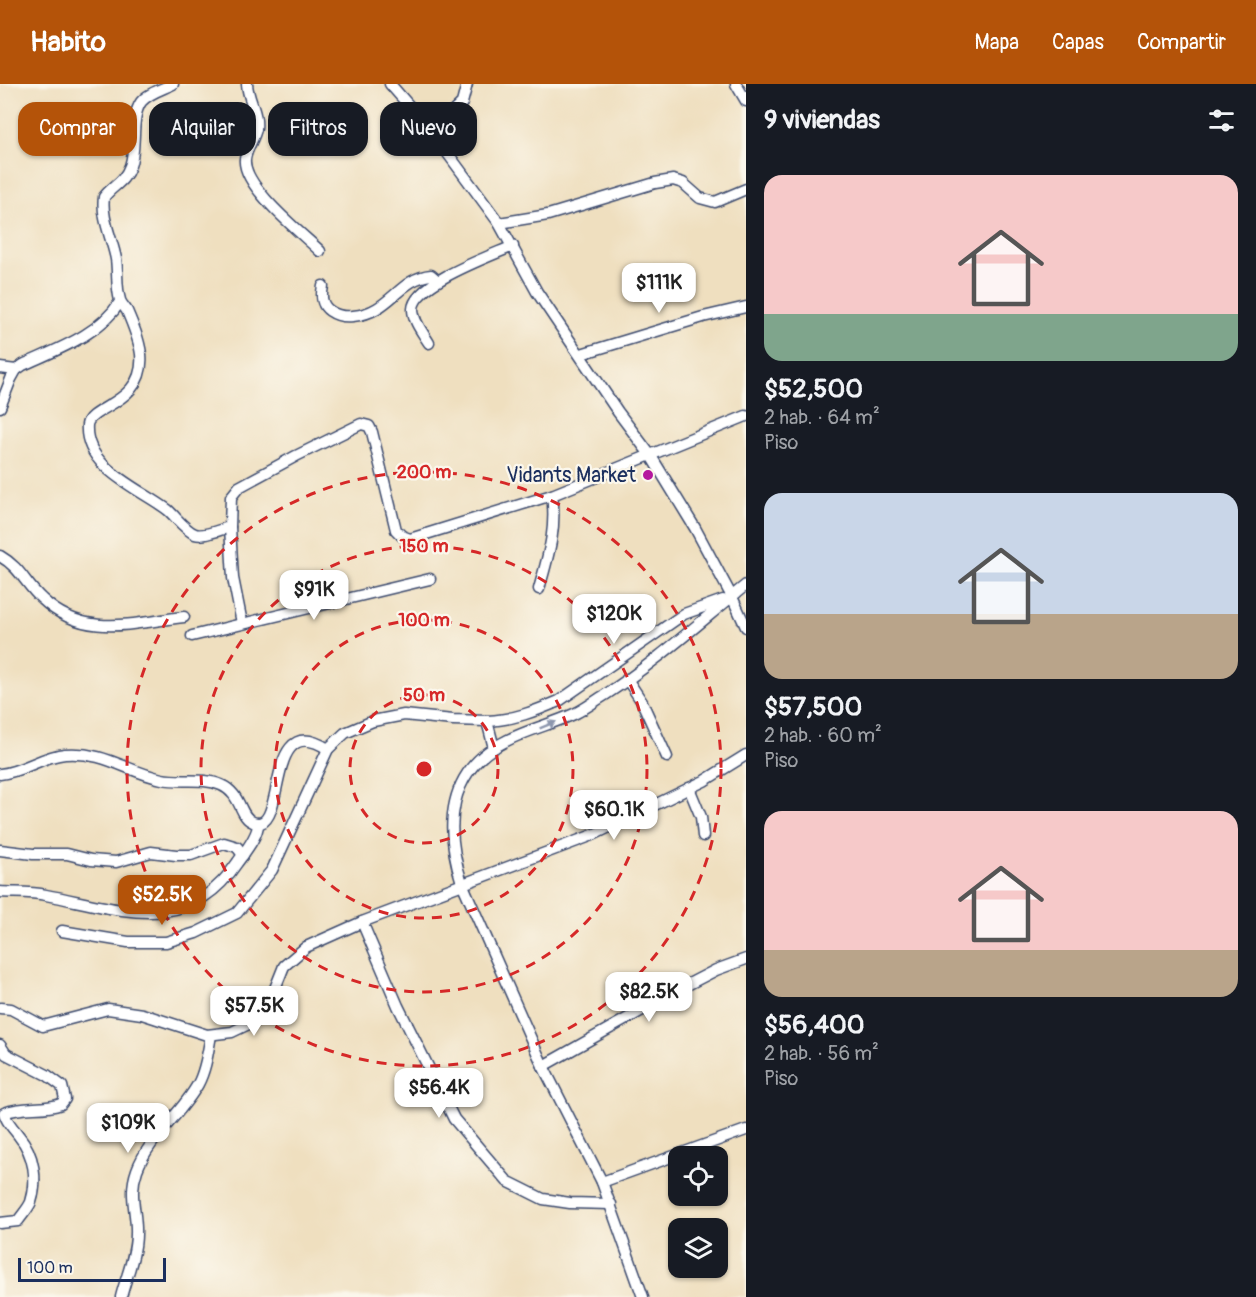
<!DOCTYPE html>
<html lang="es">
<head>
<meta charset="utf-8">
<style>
	:root { --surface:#171b24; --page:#242831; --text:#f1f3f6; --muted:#9ea1a6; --accent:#b45309 }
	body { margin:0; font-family:Pangolin,sans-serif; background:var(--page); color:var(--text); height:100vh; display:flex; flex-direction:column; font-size:22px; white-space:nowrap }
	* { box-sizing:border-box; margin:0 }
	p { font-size:20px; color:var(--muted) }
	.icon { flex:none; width:33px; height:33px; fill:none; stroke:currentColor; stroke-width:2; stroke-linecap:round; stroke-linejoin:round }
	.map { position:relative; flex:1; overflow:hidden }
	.panel { display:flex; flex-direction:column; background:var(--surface); width:510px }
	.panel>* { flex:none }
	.banner { position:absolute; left:18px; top:18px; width:570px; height:54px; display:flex; gap:12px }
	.fabs { position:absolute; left:668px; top:1062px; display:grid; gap:12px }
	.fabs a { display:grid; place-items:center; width:60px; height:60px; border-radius:12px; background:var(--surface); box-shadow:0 2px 4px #0004; font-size:30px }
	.scale { position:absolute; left:18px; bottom:15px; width:148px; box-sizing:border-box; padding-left:6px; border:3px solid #1b2f5e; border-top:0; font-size:16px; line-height:21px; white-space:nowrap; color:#1b2f5e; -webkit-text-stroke:4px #fbf7ec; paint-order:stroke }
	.price { position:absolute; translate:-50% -51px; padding:0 14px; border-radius:12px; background:#fff; color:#222; font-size:20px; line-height:39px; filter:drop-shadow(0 2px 3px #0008) }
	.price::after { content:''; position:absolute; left:50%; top:36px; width:18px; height:14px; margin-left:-9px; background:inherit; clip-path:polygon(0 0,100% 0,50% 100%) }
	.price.selected { background:var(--accent); color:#fff }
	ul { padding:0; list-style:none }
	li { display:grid; align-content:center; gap:12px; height:318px; padding:0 18px }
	li span { display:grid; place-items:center; height:186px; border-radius:18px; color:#555 }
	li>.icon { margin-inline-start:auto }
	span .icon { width:108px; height:108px; fill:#fffc; stroke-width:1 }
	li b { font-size:26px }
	h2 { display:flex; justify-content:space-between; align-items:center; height:72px; padding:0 18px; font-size:26px }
	.tag { padding:0 21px; border-radius:18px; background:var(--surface); box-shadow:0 2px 4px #0004; font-size:21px; line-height:54px }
	.tag.selected { background:var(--accent); color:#fff }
	header { display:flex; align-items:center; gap:36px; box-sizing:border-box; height:84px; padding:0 30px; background:var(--accent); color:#fff }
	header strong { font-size:28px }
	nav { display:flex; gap:33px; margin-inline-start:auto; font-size:21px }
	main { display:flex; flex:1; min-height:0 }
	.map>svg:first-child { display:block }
</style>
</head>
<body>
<header>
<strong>Habito</strong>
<nav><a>Mapa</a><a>Capas</a><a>Compartir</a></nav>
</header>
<main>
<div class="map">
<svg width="746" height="1213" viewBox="0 0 746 1213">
	<rect width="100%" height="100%" fill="#fbf7ec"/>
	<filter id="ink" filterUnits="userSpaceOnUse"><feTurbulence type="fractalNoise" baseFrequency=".0167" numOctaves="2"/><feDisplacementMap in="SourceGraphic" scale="12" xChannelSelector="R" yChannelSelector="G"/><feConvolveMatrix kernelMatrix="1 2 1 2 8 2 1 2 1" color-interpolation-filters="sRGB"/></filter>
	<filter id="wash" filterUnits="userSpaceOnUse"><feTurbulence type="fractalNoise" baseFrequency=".008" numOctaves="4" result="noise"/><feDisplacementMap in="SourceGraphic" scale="24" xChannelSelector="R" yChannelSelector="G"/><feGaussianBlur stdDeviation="1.35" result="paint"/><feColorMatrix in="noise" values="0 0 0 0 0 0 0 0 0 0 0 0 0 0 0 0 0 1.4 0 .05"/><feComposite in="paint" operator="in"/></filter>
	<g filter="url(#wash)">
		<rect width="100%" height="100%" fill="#efdfbf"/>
	</g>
	<g filter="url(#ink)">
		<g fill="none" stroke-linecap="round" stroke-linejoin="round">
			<defs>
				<g id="minor">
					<path d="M173,0C163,5 148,9 141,18C130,34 137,64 130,82C124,99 113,101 104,113C101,134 112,154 116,175C118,188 116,203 120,216C121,220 125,223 127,227C133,241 139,255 141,270C146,320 89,322 87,341C84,384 139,404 168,426C176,433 185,446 195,450C204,453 221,445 230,443"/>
					<path d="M247,0C248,16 258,28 256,45C254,55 246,65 245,75C242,102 300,148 320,167"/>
					<path d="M390,0L432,48L499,139L537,208L618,328L651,372L695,444L732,513L746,543"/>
					<path d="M736,0L746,17"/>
					<path d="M432,48L462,19L467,0"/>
					<path d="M499,139L548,131L655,99L673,96L683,99L700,114L715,118L746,105"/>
					<path d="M323,202C321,212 321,221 330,227C337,232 345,233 353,232C390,229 399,194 431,191L438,197"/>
					<path d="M429,259C423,249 413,237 413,225C414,199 491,172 513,162"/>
					<path d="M581,270L703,233L746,223"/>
					<path d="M0,284L16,286"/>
					<path d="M0,323L11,295L16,286L23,281C58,265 99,251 120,218"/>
					<path d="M0,472C21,484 25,500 42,515C84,555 132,539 184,533"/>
					<path d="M539,505C548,472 557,446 552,411"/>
					<path d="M242,539L233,494L230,443L231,413L239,403L296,372L361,340L369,342L372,348L396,446L402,452L410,455L552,411L746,332"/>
					<path d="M192,552L430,495"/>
					<path d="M627,595L642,618L667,673"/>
					<path d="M487,637C513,636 536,627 559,617L684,530L723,516"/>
					<path d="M0,690C23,688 42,672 65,670C105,667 127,688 162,695C181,699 203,693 221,701C242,710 239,733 253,738C289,752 262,623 328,665"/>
					<path d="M689,704L701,733L703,752"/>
					<path d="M0,766L33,770H67L91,776L116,778L151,768L176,771H191L224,759L237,763L243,771"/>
					<path d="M0,808C15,809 31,808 46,811C118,824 187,854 237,779C244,769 259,751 258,739"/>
					<path d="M362,838L398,922L454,1035L507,1097L543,1115L570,1119L611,1120"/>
					<path d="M62,847L128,858H166L196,849L237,829L272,786L328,665L345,649L373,637L404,631L453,636L487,637L494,664"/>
					<path d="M0,924L11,925L43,942L108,925L142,930L207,951L232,948L255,937L272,912L284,882L306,863L362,838L593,751L704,697L746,671"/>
					<path d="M0,961L6,970L47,991L62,1002L65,1015L61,1020C41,1027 26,1021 4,1029C8,1041 12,1042 19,1052C34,1070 38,1096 31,1118C28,1125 22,1131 18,1137L0,1139"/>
					<path d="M543,982L685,902L716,886L746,875"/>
					<path d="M602,1098L746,1046"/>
					<path d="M121,1213C126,1193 136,1171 136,1150C137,1127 128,1111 137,1086C149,1053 181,1031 198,1000C206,985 208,967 211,951"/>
					<path d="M643,1213L602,1098L543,982L462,799C444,743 447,686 506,657C527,646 552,640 574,630C585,625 595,617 605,611C655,579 700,538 746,501"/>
				</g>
			</defs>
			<use href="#minor" stroke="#3b496d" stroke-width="13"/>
			<use href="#minor" stroke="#fff" stroke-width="10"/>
		</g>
		<defs><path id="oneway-solid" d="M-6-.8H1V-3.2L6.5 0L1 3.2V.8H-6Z" transform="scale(1.5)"/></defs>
		<use fill="#8d97ae" href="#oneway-solid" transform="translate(548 641) rotate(-22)"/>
	</g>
	<g fill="none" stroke="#d62828" stroke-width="3" stroke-dasharray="10 8">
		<circle cx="424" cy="685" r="74"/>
		<circle cx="424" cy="685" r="149"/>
		<circle cx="424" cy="685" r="223"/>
		<circle cx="424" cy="685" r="297"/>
	</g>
	<circle fill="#b5179e" stroke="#fbf7ec" stroke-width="2" cx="648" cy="391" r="6"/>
	<g text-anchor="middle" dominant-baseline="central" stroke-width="4.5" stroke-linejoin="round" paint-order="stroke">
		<g font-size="21" fill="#1b2f5e" stroke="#fbf7ec" text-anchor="end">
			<text x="636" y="391">Vidants Market</text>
		</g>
	</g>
	<circle cx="424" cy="685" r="9" fill="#d62828" stroke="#fbf7ec" stroke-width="3"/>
	<g font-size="18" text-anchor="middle" font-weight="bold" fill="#d62828" stroke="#fbf7ec" stroke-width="4.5" stroke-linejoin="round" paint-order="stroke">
		<text x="424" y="394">200 m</text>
		<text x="424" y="468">150 m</text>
		<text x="424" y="542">100 m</text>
		<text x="424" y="617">50 m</text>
	</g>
</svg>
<div class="fabs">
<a><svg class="icon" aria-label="locate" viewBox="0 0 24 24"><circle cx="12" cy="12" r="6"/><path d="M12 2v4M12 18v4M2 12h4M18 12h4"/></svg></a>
<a><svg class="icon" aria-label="layers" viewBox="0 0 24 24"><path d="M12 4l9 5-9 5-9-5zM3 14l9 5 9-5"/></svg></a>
</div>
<div class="scale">100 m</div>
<b class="price" style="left:659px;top:230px">$111K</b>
<b class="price" style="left:314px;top:537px">$91K</b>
<b class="price" style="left:614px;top:561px">$120K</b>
<b class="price" style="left:614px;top:757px">$60.1K</b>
<b class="price selected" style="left:162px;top:842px">$52.5K</b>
<b class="price" style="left:649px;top:939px">$82.5K</b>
<b class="price" style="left:254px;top:953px">$57.5K</b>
<b class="price" style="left:439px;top:1035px">$56.4K</b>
<b class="price" style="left:128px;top:1070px">$109K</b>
<div class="banner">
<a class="tag selected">Comprar</a>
<a class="tag">Alquilar</a>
<a class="tag">Filtros</a>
<a class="tag">Nuevo</a>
</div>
</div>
<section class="panel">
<h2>9 viviendas<svg class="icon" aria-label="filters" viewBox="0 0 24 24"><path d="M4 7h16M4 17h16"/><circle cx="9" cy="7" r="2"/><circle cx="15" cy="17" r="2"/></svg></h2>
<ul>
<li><span style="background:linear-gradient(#f6c9c9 75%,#7fa58c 0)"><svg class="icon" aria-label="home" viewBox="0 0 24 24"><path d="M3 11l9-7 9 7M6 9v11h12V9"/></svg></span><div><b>$52,500</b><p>2 hab. · 64 m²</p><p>Piso</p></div></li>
<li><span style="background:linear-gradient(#c9d6e8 65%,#b9a48a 0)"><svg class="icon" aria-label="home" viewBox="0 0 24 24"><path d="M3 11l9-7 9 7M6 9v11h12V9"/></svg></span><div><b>$57,500</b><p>2 hab. · 60 m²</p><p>Piso</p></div></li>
<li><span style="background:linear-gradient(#f6c9c9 75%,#b9a48a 0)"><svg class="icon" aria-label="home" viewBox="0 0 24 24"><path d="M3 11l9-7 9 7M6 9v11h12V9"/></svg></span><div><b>$56,400</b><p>2 hab. · 56 m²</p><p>Piso</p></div></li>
</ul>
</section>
</main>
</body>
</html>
